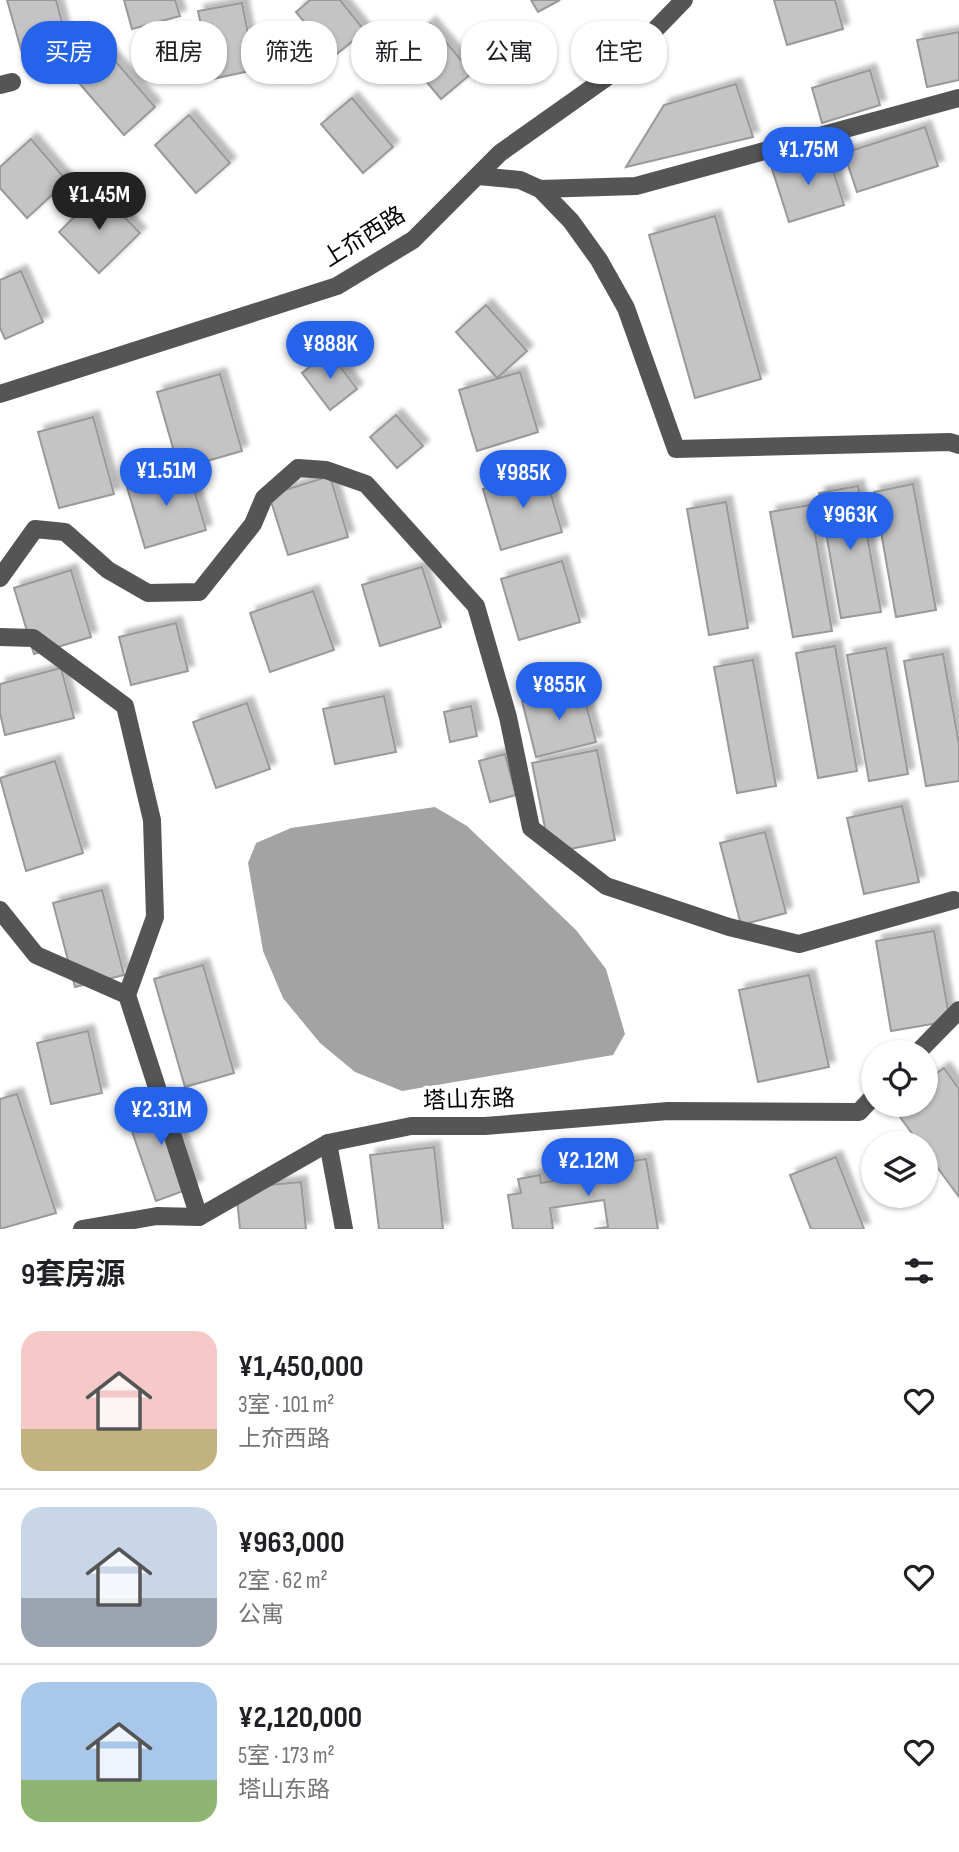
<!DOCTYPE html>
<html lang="zh">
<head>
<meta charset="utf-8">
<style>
	:root { --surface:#fff; --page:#f2f2f2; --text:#202124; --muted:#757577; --line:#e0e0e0; --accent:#2563eb }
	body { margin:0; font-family:"Sofia Sans Condensed","Noto Sans SC",sans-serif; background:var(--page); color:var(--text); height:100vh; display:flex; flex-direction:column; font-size:26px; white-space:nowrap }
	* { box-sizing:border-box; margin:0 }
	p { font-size:23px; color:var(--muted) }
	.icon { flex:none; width:38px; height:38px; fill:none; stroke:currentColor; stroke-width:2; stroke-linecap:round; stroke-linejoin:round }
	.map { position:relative; height:1229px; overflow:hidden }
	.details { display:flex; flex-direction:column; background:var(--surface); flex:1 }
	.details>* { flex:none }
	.hud { position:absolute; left:21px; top:21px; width:917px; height:63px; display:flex; gap:14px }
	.fabs { position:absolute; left:861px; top:1040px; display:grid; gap:14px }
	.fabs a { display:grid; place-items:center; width:77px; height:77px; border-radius:50%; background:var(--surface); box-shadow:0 2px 5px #0004; font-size:35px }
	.price { position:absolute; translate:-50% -60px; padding:0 16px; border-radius:24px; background:var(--accent); color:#fff; font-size:23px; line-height:46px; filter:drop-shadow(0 2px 4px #0008) }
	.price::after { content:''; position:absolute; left:50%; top:42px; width:21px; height:16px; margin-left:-10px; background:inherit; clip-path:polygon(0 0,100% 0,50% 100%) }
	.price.current { background:#222; color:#fff }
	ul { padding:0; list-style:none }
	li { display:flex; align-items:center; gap:21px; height:175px; padding:0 21px }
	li+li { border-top:2px solid var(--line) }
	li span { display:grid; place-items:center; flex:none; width:196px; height:140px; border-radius:21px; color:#555 }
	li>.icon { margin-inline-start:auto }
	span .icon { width:84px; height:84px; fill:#fffc; stroke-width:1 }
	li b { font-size:30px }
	h2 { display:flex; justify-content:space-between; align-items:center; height:84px; padding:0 21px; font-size:30px }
	.tag { padding:0 24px; border-radius:28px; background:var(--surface); box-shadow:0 2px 5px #0004; font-size:24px; line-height:63px }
	.tag.current { background:var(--accent); color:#fff }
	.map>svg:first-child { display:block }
</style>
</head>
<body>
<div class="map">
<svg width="959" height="1229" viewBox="0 0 959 1229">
	<defs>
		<filter id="shadow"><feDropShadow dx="6" dy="-6" stdDeviation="2" flood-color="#0004"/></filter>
	</defs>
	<rect width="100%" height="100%" fill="#fff"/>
	<path fill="#a3a3a3" d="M435,807L467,826L576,930L606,969L625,1034L613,1055L402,1091L355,1072L320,1043L283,998L263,951L248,863L256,843L291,828Z"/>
	<g fill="#c4c4c4" stroke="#999" stroke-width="2" filter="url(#shadow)">
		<path d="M7,0H56L67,41L22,53Z"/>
		<path d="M124,0H175L180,16L132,29Z"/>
		<path d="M310,0H340L365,31L333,57L296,12Z"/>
		<path d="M531,0H560L538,12Z"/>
		<path d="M774,0H835L843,29L787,45Z"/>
		<path d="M242,3L255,70L212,79L198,11Z"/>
		<path d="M430,23L472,73L441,99L399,49Z"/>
		<path d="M959,32V80L927,87L917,40Z"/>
		<path d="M104,48L155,107L124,135L73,76Z"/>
		<path d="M870,70L880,105L822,123L812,88Z"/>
		<path d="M736,84L753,137L626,167L664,105Z"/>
		<path d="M352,98L393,147L363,173L321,124Z"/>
		<path d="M189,115L230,163L196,193L155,145Z"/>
		<path d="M925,127L938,166L857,192L844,153Z"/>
		<path d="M31,139L67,181L27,218L0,188V167Z"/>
		<path d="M827,151L844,205L789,222L772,169Z"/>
		<path d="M100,192L140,233L99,273L59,232Z"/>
		<path d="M715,216L761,379L695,398L649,235Z"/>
		<path d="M21,271L43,322L5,339L0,328V280Z"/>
		<path d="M486,305L527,351L497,378L456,332Z"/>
		<path d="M329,352L357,389L330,410L302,373Z"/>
		<path d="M520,372L538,432L477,451L459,390Z"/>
		<path d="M220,374L242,451L179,469L157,392Z"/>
		<path d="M396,415L423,446L397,468L370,437Z"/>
		<path d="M93,417L114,494L59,508L38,432Z"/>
		<path d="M188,469L206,530L145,548L127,487Z"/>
		<path d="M544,471L562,532L501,550L483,489Z"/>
		<path d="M330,476L348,537L288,555L269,495Z"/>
		<path d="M913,484L936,610L896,617L874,492Z"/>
		<path d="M858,486L881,612L841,618L819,493Z"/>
		<path d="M726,502L748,628L709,635L687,509Z"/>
		<path d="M810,505L832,631L793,637L770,512Z"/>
		<path d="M562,561L580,622L519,640L501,579Z"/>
		<path d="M422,567L441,627L380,646L362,585Z"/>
		<path d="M71,570L91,637L34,654L14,588Z"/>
		<path d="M313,591L334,650L270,672L250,613Z"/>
		<path d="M176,623L188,671L131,685L119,637Z"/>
		<path d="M835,646L857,771L818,778L796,653Z"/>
		<path d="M886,648L908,774L869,781L847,655Z"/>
		<path d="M943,654L959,744V781L926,786L904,661Z"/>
		<path d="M753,660L776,786L737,793L714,667Z"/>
		<path d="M61,668L74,718L5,735L0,713V684Z"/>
		<path d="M581,686L596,742L536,757L522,701Z"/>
		<path d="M384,696L396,752L335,764L323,709Z"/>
		<path d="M247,703L270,769L216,788L193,722Z"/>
		<path d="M471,706L477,736L450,742L444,712Z"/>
		<path d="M597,750L615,840L550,853L532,763Z"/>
		<path d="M505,754L516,795L490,802L479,761Z"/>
		<path d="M55,761L83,853L26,871L0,778Z"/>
		<path d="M902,806L919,882L864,894L847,818Z"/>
		<path d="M765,832L786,913L741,925L720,843Z"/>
		<path d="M102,890L124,975L75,987L53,903Z"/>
		<path d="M934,931L950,1021L891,1031L876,941Z"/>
		<path d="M203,965L234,1073L185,1087L154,979Z"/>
		<path d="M809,975L829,1067L758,1082L739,990Z"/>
		<path d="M88,1031L102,1093L51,1104L37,1043Z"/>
		<path d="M944,1068L959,1089V1197L926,1152V1143H919L892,1106L926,1104V1081Z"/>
		<path d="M166,1093L197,1186L156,1201L124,1108Z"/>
		<path d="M17,1094L56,1213L0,1229V1099Z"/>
		<path d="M434,1147L443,1229H379L370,1155Z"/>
		<path d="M836,1157L864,1229H811L790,1175Z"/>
		<path d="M646,1159L658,1229H594L608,1227L604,1200L550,1208L553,1229H513L508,1195L521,1193L518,1179L540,1175L541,1183L629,1168L627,1162Z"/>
		<path d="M301,1182L306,1229H240L236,1188Z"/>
	</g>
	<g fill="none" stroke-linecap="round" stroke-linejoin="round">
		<g stroke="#555" stroke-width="18">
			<path d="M0,85L12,82"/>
			<path d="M478,176L520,180L540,189L571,221L599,260L626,308L676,449L950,442L959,445"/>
			<path d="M540,189L636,186L959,98"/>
			<path d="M0,394L337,286L413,240L500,153L613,73L684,0"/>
			<path d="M0,578L35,529L65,532L108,570L148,593L199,592L253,524L264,498L298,468L326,470L366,484L476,606L508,717L531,828L606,886L729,927L799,944L954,900"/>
			<path d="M0,637L33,638L125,706L152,820L155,917L127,995L199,1217"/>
			<path d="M0,910L36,955L127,995"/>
			<path d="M918,1052L959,1010"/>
			<path d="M328,1143L344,1229"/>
			<path d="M82,1229L157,1216L199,1217L328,1143L411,1126H485L668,1111L859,1112L873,1097"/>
		</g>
	</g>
	<g text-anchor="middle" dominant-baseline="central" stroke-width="7" stroke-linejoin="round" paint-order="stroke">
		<g font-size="23" fill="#000" stroke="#fff">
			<text transform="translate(364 237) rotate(-32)">上夼西路</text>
			<text transform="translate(469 1100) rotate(-2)">塔山东路</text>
		</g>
	</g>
</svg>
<div class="fabs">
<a><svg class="icon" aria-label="locate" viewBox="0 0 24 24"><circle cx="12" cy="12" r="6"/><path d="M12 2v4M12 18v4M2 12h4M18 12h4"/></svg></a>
<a><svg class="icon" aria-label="layers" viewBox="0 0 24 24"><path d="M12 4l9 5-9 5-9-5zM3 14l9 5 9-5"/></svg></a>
</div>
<b class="price" style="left:808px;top:187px">¥1.75M</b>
<b class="price current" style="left:99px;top:232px">¥1.45M</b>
<b class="price" style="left:330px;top:381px">¥888K</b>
<b class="price" style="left:166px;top:508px">¥1.51M</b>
<b class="price" style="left:523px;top:510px">¥985K</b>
<b class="price" style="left:850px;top:552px">¥963K</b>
<b class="price" style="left:559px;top:722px">¥855K</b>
<b class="price" style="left:161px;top:1147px">¥2.31M</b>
<b class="price" style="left:588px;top:1198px">¥2.12M</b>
<div class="hud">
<a class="tag current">买房</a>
<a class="tag">租房</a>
<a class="tag">筛选</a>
<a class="tag">新上</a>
<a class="tag">公寓</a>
<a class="tag">住宅</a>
</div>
</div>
<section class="details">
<h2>9套房源<svg class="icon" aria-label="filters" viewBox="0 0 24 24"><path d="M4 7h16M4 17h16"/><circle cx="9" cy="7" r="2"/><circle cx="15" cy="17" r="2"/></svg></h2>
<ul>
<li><span style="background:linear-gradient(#f6c9c9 70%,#c2b280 0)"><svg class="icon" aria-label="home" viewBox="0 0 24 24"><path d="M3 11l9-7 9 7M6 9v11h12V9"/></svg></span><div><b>¥1,450,000</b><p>3室 · 101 m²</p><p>上夼西路</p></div><svg class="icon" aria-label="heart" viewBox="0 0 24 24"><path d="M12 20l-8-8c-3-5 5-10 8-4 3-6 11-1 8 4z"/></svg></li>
<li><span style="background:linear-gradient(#c9d6e8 65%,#9aa5b1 0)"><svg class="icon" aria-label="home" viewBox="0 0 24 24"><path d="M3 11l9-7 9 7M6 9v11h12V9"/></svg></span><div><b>¥963,000</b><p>2室 · 62 m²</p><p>公寓</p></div><svg class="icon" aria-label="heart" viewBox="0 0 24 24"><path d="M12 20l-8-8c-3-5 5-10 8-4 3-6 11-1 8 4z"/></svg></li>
<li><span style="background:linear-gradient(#a9c7e8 70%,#8fb573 0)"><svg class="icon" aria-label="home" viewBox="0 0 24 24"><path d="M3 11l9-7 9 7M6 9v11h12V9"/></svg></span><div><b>¥2,120,000</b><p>5室 · 173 m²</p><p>塔山东路</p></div><svg class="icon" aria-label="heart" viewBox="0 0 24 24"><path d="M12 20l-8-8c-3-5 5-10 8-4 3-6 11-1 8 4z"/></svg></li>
</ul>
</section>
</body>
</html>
